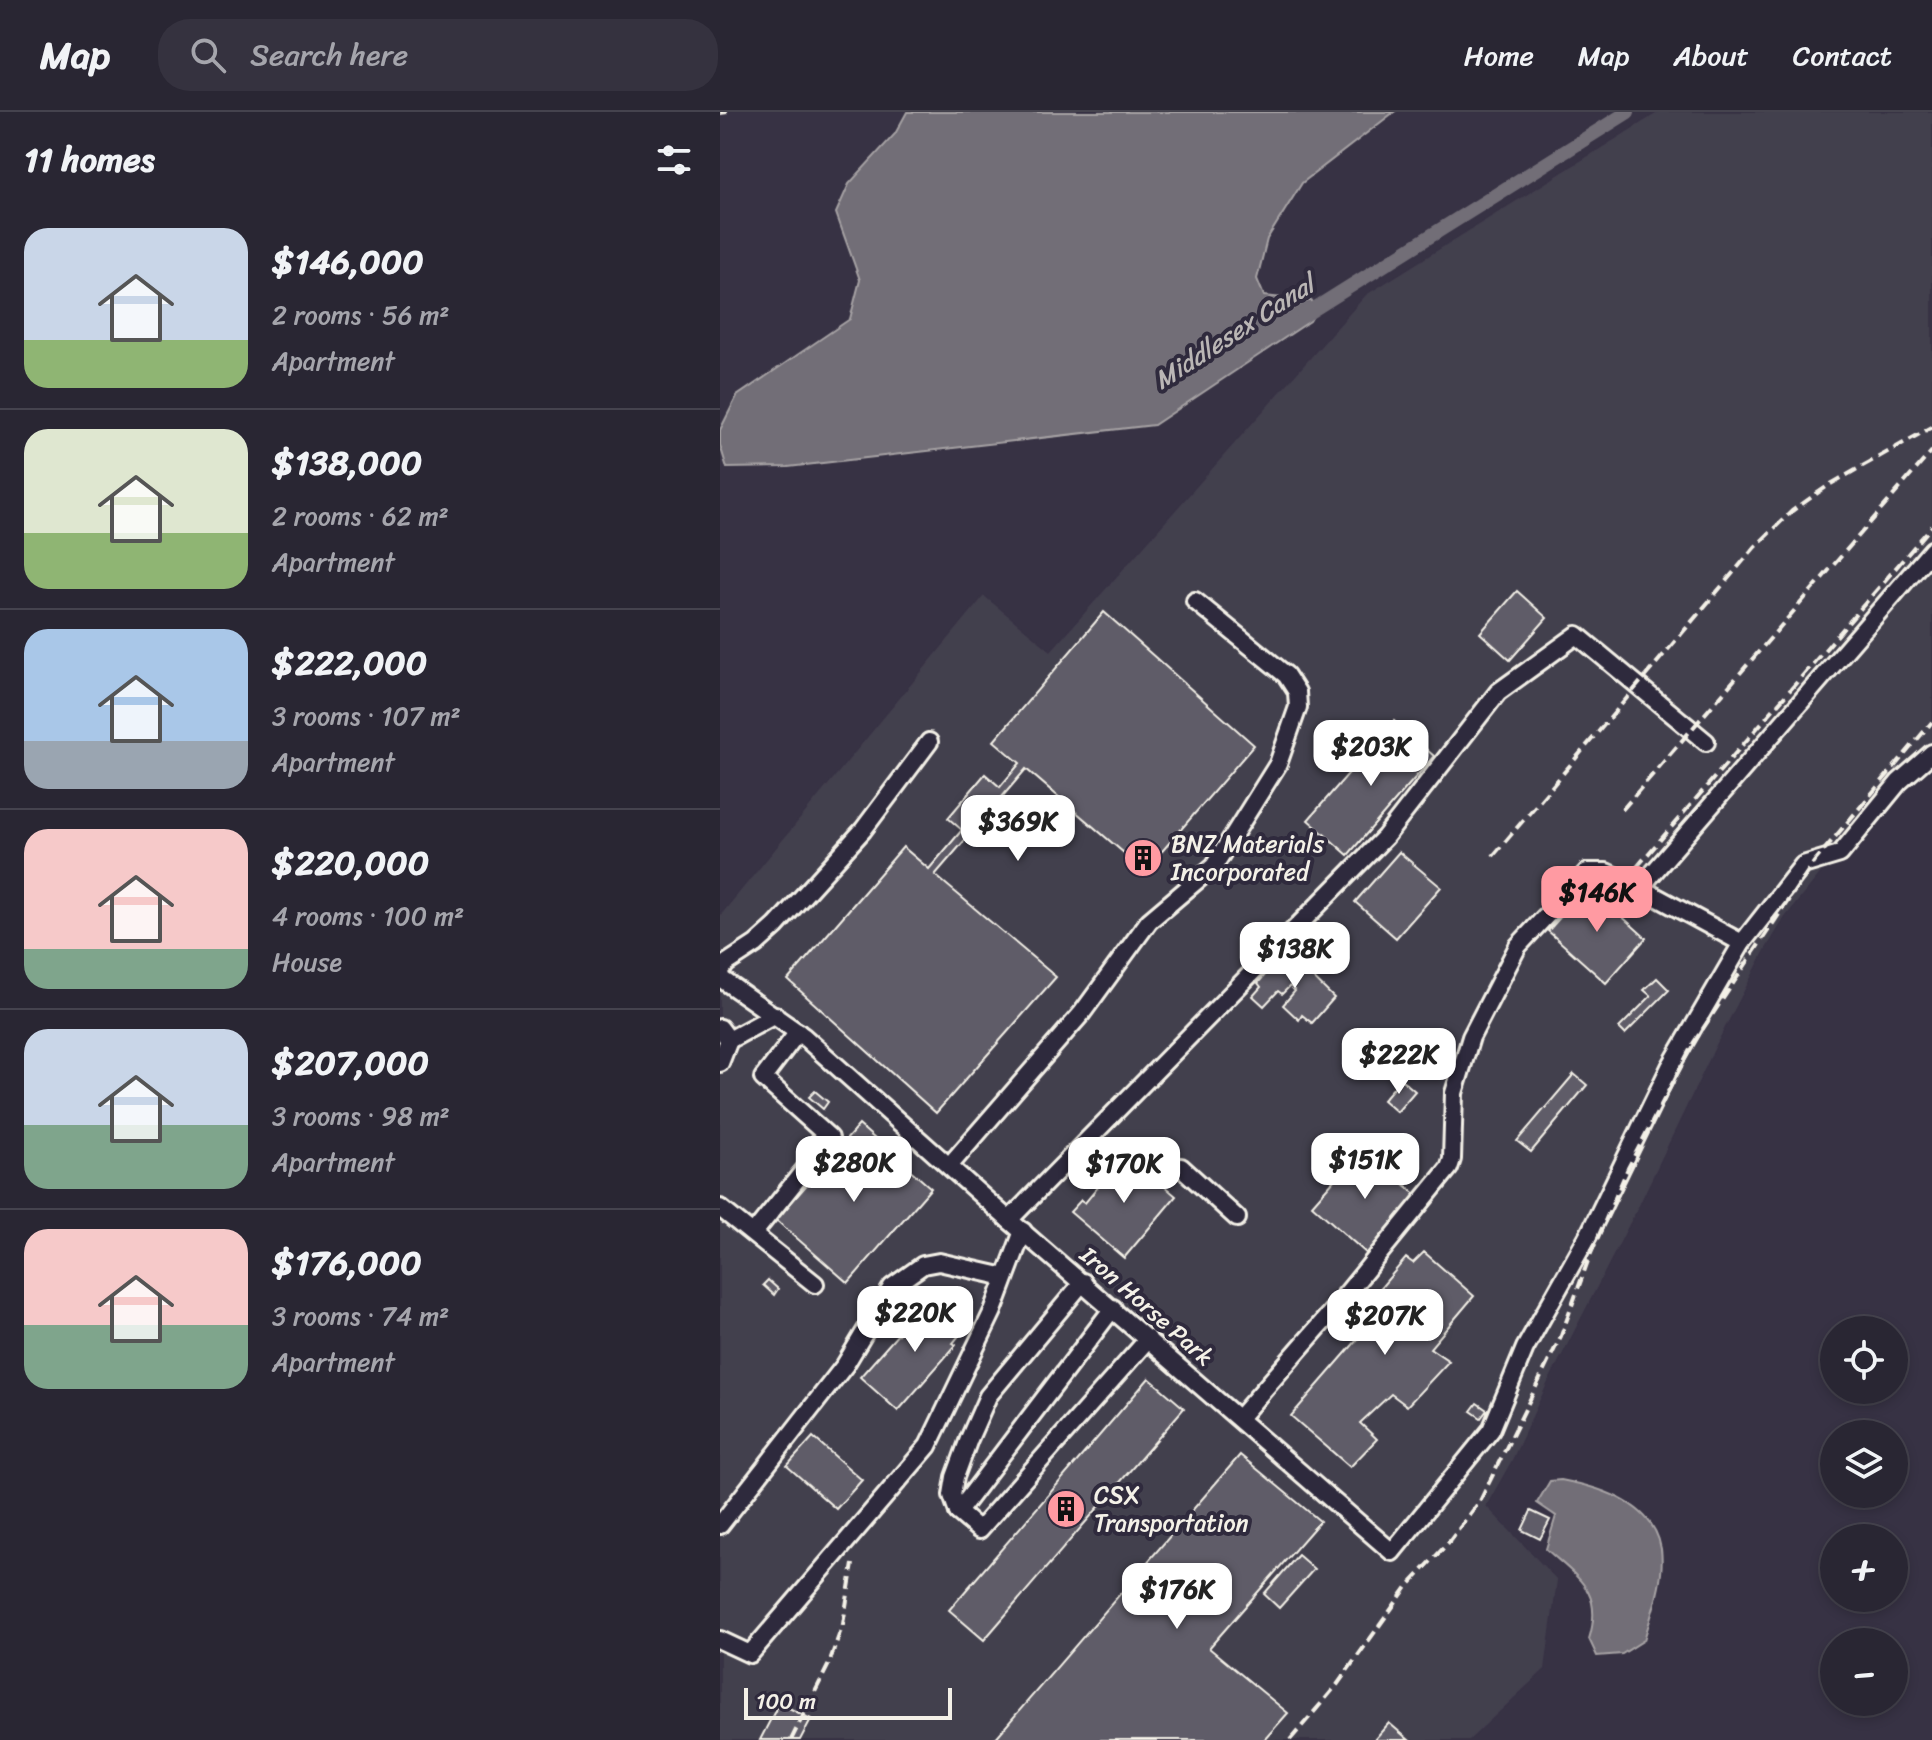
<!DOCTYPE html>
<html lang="en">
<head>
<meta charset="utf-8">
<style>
	:root { --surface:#292633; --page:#35323f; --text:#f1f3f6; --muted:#a5a5ac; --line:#45434e; --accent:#ff9aa2 }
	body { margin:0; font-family:Sriracha,sans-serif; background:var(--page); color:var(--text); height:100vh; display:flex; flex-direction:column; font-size:30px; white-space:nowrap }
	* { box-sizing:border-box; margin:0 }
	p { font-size:26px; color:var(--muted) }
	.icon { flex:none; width:44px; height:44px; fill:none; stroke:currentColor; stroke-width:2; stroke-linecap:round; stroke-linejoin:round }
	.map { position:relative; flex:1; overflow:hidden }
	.side { display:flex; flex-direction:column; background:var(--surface); width:720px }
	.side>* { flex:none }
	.tools { position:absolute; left:1100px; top:1204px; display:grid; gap:16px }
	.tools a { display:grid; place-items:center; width:88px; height:88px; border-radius:50%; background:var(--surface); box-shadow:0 4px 12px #0003,0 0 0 2px var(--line); font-size:40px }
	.scale { position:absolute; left:24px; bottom:20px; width:208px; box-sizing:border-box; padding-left:8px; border:4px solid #f4f1e8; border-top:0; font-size:22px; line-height:28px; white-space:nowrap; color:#f4f1e8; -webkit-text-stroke:6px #2f2a3d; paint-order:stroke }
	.price { position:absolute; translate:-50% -68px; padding:0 18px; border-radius:16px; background:#fff; color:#222; font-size:26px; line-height:52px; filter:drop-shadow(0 2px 4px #0008) }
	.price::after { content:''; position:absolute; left:50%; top:48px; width:24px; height:18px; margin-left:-12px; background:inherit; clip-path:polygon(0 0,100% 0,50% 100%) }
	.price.current { background:var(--accent); color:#111 }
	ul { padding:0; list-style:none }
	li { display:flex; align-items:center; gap:24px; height:200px; padding:0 24px }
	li+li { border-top:2px solid var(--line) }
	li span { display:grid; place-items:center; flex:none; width:224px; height:160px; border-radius:24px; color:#555 }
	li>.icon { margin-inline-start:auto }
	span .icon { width:96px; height:96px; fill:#fffc; stroke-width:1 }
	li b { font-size:34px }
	h2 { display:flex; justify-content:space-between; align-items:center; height:96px; padding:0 24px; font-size:34px }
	header { display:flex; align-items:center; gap:48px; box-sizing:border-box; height:112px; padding:0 40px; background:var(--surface); border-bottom:2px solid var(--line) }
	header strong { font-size:38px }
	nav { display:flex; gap:44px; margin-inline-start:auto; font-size:28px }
	.search { width:560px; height:72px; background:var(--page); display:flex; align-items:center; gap:20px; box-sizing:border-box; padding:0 28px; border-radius:32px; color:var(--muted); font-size:30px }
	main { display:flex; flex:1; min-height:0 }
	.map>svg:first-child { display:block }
</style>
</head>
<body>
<header>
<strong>Map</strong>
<div class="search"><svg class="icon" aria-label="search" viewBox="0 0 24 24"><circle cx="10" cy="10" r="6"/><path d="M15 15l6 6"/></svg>Search here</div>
<nav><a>Home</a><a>Map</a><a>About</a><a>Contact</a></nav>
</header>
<main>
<section class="side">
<h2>11 homes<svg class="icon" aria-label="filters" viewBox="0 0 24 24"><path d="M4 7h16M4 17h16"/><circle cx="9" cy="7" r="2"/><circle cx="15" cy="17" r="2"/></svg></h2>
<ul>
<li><span style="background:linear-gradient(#c9d6e8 70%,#8fb573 0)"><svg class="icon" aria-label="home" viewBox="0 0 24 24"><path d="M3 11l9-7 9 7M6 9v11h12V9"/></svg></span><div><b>$146,000</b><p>2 rooms · 56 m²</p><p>Apartment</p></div></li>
<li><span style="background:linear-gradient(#dfe7d0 65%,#8fb573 0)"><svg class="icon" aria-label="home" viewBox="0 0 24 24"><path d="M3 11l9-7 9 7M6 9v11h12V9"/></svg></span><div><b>$138,000</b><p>2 rooms · 62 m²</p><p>Apartment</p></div></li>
<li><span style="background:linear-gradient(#a9c7e8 70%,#9aa5b1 0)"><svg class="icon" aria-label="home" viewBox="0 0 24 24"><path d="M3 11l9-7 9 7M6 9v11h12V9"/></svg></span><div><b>$222,000</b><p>3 rooms · 107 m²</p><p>Apartment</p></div></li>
<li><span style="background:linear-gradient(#f6c9c9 75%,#7fa58c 0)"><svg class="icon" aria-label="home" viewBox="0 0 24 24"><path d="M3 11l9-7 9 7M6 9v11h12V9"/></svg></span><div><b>$220,000</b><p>4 rooms · 100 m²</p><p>House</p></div></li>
<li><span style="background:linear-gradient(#c9d6e8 60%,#7fa58c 0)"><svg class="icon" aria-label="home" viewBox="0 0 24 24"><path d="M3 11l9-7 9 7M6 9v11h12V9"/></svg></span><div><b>$207,000</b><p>3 rooms · 98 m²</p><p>Apartment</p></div></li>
<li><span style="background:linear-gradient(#f6c9c9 60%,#7fa58c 0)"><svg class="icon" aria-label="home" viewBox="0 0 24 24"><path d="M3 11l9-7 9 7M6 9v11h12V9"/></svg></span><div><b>$176,000</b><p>3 rooms · 74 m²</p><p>Apartment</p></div></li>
</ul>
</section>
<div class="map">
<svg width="1212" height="1628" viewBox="0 0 1212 1628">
	<rect width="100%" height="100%" fill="#373244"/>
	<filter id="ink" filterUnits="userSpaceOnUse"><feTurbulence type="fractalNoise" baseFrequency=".0125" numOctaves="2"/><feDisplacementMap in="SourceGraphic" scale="16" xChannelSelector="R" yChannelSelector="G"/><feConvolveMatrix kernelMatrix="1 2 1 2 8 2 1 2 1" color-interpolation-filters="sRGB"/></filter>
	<g filter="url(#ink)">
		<path fill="#433f4e" d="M939,0H1212V650L1151,698L1065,805L1045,838L997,931L918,1095L827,1272L792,1348L766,1394L837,1468L825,1557L749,1628H0V804L264,484L331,539L646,183Z"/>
		<g fill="#726e77" stroke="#a6a2a4" stroke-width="2">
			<path d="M187,0H674L582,71L547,127L537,167L544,184L591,189L599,194L590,209L434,313L68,355L7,356L0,333V318L17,284L130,207L140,168L116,101L129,72L175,22Z"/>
			<path d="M841,1368C879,1375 934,1391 941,1437C945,1467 932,1500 924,1528L902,1542L877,1544L869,1527C884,1479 858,1466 826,1437L836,1404L817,1391L830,1369Z"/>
		</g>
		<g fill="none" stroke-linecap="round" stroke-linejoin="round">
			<path stroke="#726e77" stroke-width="14" d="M583,204L908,0"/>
		</g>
		<g fill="#5f5c67" stroke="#f4f1e8" stroke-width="2">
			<path d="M797,479L827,506L790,548L760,521Z"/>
			<path d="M384,500L534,633L425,759L306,657L215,763L336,865L216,1001L68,868L183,735L209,757L242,718L228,706L265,662L280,675L300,651L274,629Z"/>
			<path d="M674,609L714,644L628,743L588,708Z"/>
			<path d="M679,740L721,775L676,826L635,790Z"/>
			<path d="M868,774L926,826L886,871L828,819Z"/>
			<path d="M570,843L614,886L592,911L582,903L579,908L563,893L575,879L570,874L562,882L558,879L544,894L533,884L541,875L538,871L554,853L558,856Z"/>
			<path d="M937,866L949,878L905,922L899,916L931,884L924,878Z"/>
			<path d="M854,962L867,973L811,1040L797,1029Z"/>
			<path d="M681,967L695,979L677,1000L663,988Z"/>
			<path d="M95,979L108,990L103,997L89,985Z"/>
			<path d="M139,1013L211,1076L128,1171L56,1108Z"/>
			<path d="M642,1036L697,1083L647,1142L592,1093Z"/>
			<path d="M402,1038L456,1084L404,1146L350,1100L361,1088L365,1091L388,1063L384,1060Z"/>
			<path d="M704,1140L754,1184L710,1236L729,1249L687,1294L671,1282L640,1311L657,1327L630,1355L571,1304L644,1220L636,1213L664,1184L658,1179L686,1146L693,1151Z"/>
			<path d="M48,1168L58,1177L54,1183L43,1173Z"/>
			<path d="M220,1185L250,1210L233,1231L236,1233L178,1299L140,1265L187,1212L191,1214L201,1203L204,1205Z"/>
			<path d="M429,1266L464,1296L264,1528L229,1498Z"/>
			<path d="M757,1291L767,1298L761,1306L751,1299Z"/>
			<path d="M93,1325L142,1368L116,1397L67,1354Z"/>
			<path d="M520,1343L600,1409L489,1536L568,1601L544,1628H274Z"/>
			<path d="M811,1399L830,1408L820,1427L802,1418Z"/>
			<path d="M578,1443L594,1457L559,1496L544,1482Z"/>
			<path d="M59,1591L91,1607L80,1628H40Z"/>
			<path d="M669,1611L689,1628H654Z"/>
		</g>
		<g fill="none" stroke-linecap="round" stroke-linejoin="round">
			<defs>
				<g id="minor">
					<path d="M920,776L1022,831"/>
					<path d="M0,859L7,851L36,832L56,814L143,718L209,630"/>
					<path d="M0,866L83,924L289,1108L672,1440L771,1318L805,1236L869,1122L950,955L1022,831L1083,753L1120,742L1179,670L1212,641"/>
					<path d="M0,916L9,928L0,951"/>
					<path d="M9,928L55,903"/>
					<path d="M229,1054L362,901L429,809L494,754L558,652L578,595L577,580L566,563L475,489"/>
					<path d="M461,1055L517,1106"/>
					<path d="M0,1096L95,1172"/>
					<path d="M289,1108L665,725L778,580L857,523L986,630"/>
					<path d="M33,1122L110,1026L43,966L78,920"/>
					<path d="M363,1170L268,1284L249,1327L235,1365L232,1383L238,1400L259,1418L428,1227"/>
					<path d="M519,1306L615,1196L729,1056L732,1047L734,981L751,925L798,834L867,760H886L920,776L1212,438"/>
					<path d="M238,1400L393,1196"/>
					<path d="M0,1413L125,1253L172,1175L203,1153L219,1150L285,1165"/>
					<path d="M0,1528L30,1542L208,1334L273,1199L303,1119"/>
				</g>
			</defs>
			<use href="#minor" stroke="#f4f1e8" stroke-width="22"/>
			<use href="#minor" stroke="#2f2a3d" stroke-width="16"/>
			<g stroke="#f4f1e8" stroke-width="4" stroke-dasharray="12 6" stroke-linecap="butt">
				<path d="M0,1L7,0"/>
				<path d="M902,698L1212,339"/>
				<path d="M773,744L1035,435L1072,399L1109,373L1212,315"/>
				<path d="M916,756L1212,414"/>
				<path d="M71,1628L108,1554L123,1512L133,1452"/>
				<path d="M570,1628L617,1573L687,1475L729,1430L760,1389L841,1224L869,1146L908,1056L974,930L1094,750L1212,610"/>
			</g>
		</g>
	</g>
	<defs>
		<symbol id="building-disc" viewBox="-11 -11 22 22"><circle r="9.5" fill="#ff9aa2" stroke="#2f2a3d"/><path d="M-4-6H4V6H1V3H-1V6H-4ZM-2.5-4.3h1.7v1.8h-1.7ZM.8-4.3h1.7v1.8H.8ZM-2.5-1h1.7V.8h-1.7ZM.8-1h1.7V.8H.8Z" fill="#111"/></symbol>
	</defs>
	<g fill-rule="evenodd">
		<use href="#building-disc" x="401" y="724" width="44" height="44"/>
		<use href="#building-disc" x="324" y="1375" width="44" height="44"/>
	</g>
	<g text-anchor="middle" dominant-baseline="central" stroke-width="8" stroke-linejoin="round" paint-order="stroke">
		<g font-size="24" fill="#f4f1e8" stroke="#2f2a3d" text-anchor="start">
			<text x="451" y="732">BNZ Materials<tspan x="451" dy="28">Incorporated</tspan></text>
			<text x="374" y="1383">CSX<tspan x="374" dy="28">Transportation</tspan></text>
		</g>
		<g font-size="24" fill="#f4f1e8" stroke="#2f2a3d">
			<text transform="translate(427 1194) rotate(41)">Iron Horse Park</text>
		</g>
		<g font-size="26" font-style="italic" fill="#bab6b5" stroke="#2f2a3d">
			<text transform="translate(514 220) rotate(-33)">Middlesex Canal</text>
		</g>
	</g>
</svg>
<div class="tools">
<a><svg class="icon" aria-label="locate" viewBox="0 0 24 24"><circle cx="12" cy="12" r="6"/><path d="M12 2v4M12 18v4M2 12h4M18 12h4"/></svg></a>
<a><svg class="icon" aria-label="layers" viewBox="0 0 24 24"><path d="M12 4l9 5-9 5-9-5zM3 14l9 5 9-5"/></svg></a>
<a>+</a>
<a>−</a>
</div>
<div class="scale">100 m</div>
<b class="price" style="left:651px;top:676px">$203K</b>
<b class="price" style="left:298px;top:751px">$369K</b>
<b class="price current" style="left:877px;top:822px">$146K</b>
<b class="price" style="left:575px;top:878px">$138K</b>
<b class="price" style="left:679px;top:984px">$222K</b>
<b class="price" style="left:645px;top:1089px">$151K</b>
<b class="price" style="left:134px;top:1092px">$280K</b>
<b class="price" style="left:404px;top:1093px">$170K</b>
<b class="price" style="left:195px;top:1242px">$220K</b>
<b class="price" style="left:665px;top:1245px">$207K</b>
<b class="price" style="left:457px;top:1519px">$176K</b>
</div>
</main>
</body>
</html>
